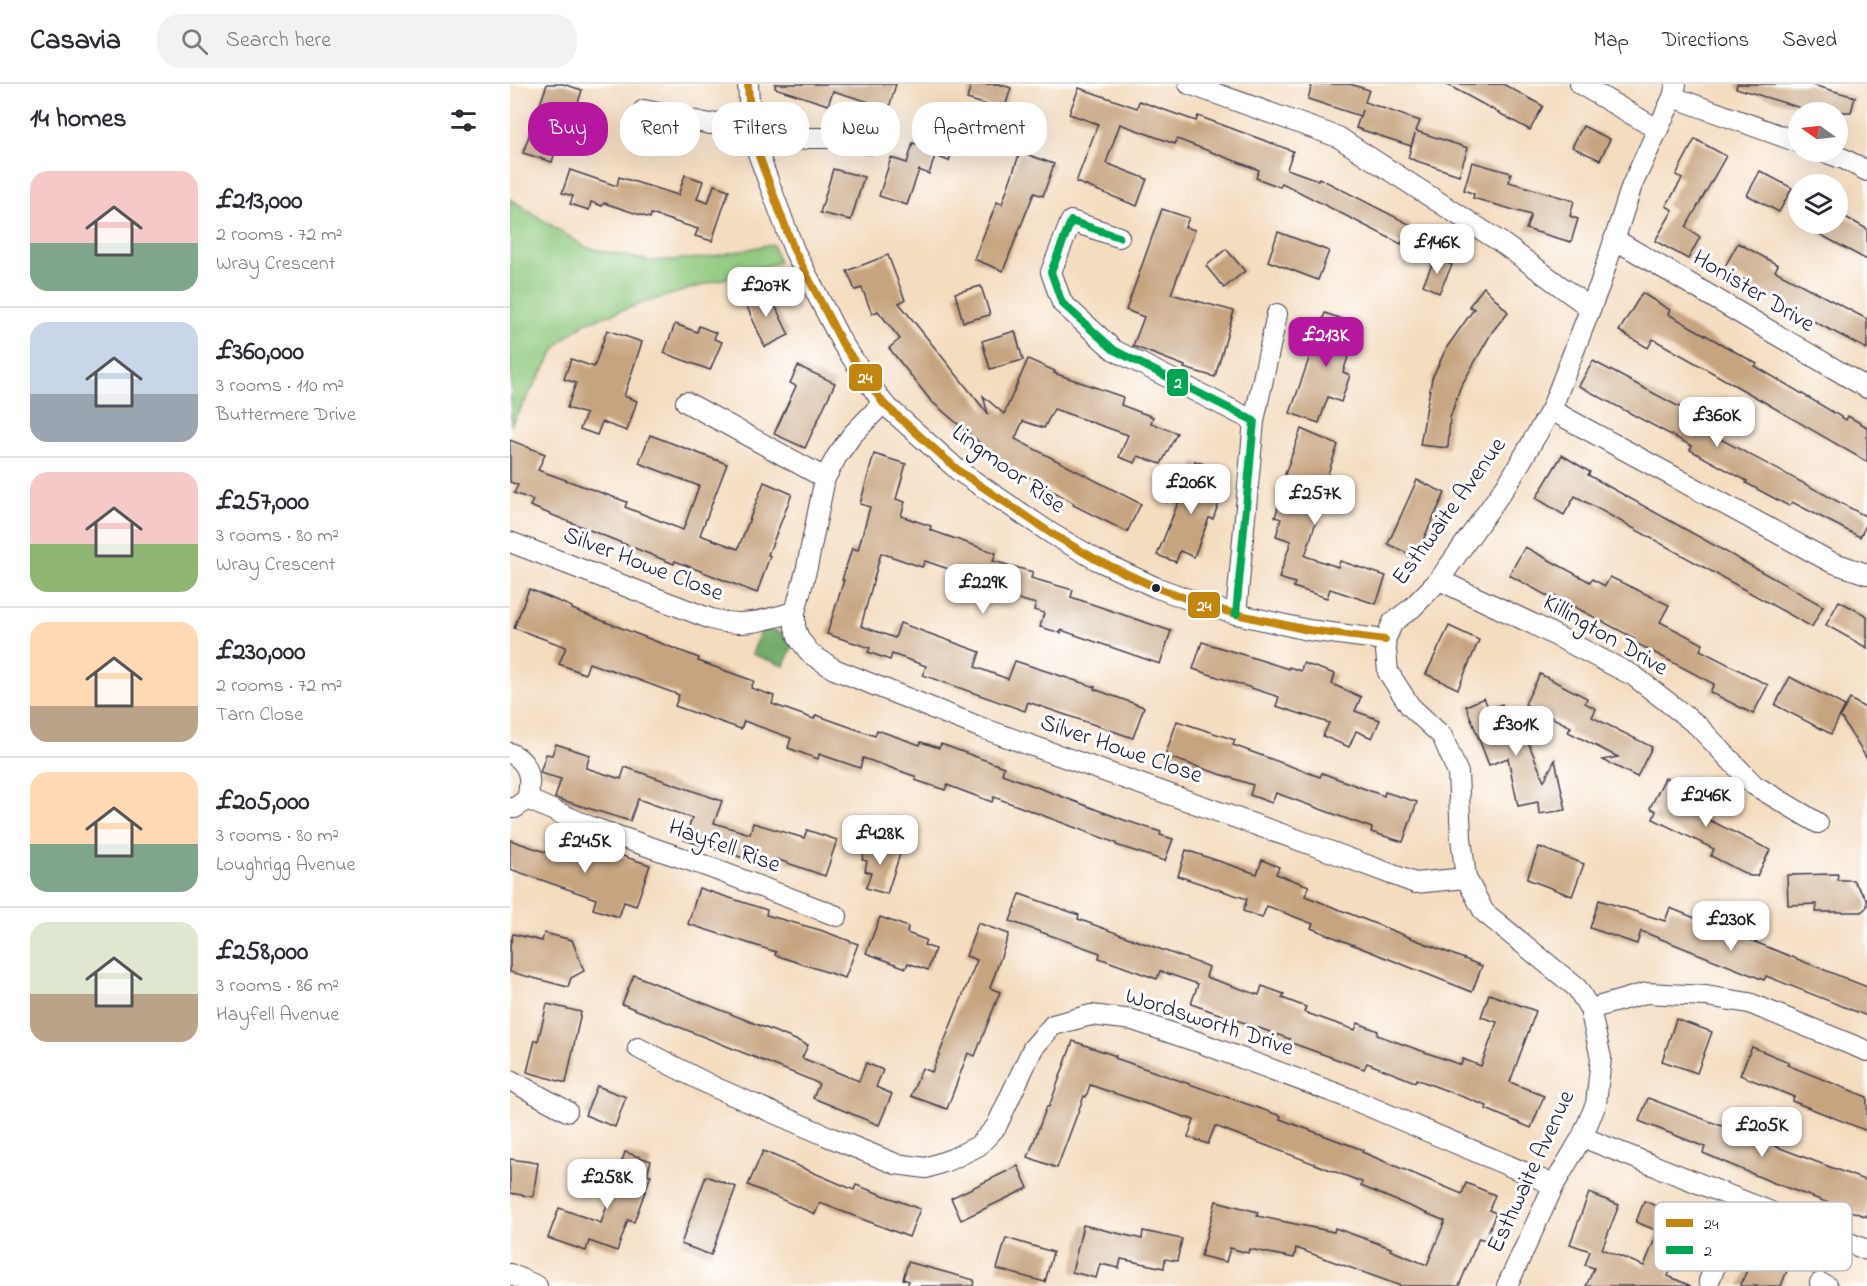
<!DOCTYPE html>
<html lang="en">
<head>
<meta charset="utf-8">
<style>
	:root { --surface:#fff; --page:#f2f2f3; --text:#2b2b33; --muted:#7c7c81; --line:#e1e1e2; --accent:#b5179e }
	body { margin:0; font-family:"Indie Flower",sans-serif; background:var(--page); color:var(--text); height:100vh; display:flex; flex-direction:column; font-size:22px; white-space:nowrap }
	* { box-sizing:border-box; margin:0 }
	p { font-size:20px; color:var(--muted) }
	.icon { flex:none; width:33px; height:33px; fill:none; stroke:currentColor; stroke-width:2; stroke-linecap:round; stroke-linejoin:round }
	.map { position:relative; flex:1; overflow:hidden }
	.panel { display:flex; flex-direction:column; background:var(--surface); width:510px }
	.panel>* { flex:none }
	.hud { position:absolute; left:18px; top:18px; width:570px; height:54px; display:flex; gap:12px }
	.needle { width:39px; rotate:284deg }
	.fabs { position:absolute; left:1278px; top:18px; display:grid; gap:12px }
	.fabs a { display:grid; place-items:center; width:60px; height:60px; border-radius:50%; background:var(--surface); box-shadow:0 6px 24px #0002; font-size:30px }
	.price { position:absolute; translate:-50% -51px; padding:0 14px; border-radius:12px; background:#fff; color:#222; font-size:20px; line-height:39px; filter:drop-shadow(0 2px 3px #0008) }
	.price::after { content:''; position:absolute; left:50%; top:36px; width:18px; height:14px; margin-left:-9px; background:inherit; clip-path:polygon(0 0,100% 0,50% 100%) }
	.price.current { background:var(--accent); color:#fff }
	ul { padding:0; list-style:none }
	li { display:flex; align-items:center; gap:18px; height:150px; padding:0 30px }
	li+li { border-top:2px solid var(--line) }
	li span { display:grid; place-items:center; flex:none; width:168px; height:120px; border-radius:18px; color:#555 }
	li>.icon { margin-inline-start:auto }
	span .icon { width:72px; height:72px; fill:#fffc; stroke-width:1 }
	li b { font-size:26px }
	h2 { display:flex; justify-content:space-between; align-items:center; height:72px; padding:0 30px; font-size:26px }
	.chip { padding:0 21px; border-radius:24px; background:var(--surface); box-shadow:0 6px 24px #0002; font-size:21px; line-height:54px }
	.chip.current { background:var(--accent); color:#fff }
	header { display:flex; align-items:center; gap:36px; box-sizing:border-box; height:84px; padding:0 30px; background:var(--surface); border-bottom:2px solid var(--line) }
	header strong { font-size:28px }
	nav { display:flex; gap:33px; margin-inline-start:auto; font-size:21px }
	.search { width:420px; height:54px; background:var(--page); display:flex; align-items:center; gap:15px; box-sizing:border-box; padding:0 21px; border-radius:24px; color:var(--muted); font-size:22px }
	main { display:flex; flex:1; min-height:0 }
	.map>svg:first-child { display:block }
</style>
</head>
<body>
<header>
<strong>Casavia</strong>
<div class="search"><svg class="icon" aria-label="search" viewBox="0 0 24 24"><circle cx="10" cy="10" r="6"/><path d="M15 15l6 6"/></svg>Search here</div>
<nav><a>Map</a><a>Directions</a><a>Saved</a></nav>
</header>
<main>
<section class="panel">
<h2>14 homes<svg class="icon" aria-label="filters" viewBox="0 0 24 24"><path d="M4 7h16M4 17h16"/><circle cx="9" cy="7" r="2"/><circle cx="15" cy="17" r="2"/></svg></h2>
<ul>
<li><span style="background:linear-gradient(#f6c9c9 60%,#7fa58c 0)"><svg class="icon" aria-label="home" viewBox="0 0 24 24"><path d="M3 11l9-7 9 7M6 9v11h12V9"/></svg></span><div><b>£213,000</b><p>2 rooms · 72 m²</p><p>Wray Crescent</p></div></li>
<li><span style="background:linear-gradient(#c9d6e8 60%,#9aa5b1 0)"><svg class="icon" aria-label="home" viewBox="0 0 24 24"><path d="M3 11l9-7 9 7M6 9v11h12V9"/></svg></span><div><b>£360,000</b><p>3 rooms · 110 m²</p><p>Buttermere Drive</p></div></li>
<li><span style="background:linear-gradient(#f6c9c9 60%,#8fb573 0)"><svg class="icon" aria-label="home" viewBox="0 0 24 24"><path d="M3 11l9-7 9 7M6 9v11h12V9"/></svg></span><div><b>£257,000</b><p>3 rooms · 80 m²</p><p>Wray Crescent</p></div></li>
<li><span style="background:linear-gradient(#ffd9b3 70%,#b9a48a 0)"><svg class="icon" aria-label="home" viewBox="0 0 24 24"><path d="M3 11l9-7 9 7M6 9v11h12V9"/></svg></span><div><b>£230,000</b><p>2 rooms · 72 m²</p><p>Tarn Close</p></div></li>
<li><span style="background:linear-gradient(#ffd9b3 60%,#7fa58c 0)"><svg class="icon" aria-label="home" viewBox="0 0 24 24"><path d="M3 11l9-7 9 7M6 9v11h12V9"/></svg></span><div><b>£205,000</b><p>3 rooms · 80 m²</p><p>Loughrigg Avenue</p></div></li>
<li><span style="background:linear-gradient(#dfe7d0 60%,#b9a48a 0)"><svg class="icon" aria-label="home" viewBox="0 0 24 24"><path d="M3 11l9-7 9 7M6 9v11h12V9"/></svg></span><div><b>£258,000</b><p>3 rooms · 86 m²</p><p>Hayfell Avenue</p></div></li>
</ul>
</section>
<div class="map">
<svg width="1357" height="1202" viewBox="0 0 1357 1202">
	<rect width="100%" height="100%" fill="#fff"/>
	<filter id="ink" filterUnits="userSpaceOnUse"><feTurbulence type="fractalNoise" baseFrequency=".0167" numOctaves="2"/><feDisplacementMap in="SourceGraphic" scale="12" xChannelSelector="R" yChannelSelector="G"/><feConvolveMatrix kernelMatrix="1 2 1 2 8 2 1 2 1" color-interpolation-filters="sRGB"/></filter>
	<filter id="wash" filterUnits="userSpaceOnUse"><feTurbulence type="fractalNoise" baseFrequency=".008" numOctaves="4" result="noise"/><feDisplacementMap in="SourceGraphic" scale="24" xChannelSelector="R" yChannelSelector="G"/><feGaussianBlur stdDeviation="1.35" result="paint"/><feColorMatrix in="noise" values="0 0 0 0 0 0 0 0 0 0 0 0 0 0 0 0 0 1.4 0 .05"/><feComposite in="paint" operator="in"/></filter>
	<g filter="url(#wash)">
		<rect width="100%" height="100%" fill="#f4dcbf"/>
		<path fill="#8ec87c" stroke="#58755c" stroke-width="1.5" d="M0,115L75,163L139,177L195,174L262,160L269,178L130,220L75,239L51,258L45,266L1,341Z"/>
		<path fill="#72ac6c" stroke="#4a6754" stroke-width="1.5" d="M259,546L269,548L283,560L274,582L242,570L250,548Z"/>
		<g id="blocks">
			<g fill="#c7a480">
				<path d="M37,0H53L72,6L65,29L58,27L42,78L13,69Z"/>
				<path d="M265,0H386L379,24L323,7L318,21L265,4Z"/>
				<path d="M461,0H489L501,4L494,26L457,15Z"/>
				<path d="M802,0H840L859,6L855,18L910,37L906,47L958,64L949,91L898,74L905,50L901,62L846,44L852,26L850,32L798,15Z"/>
				<path d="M936,0H993L1033,22L1020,46Z"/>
				<path d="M1227,0H1299L1345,13L1341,28H1304L1226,4Z"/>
				<path d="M569,4L627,24L629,17L686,37L688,32L783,67L777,85L808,96L809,94L901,141L891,160L772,99L770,103L746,94L749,86L667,55L665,60L610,40L596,79L637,95L627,122L566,98L588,40L559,30Z"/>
				<path d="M418,36L449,47L439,77L425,72L419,90L409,86L397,121L369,112L381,74L397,79L403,59L410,61Z"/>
				<path d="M1073,42L1100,55L1090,76L1062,63Z"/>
				<path d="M1185,55L1216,72L1176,143L1190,153L1178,175L1145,157L1163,126L1156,122L1172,95L1166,91Z"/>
				<path d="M510,68L544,80L533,112L524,109L493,187L464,175L487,118L492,120Z"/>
				<path d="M962,78L1001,89L999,98L1064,117L1060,132L1068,135L1061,158L1016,145L1021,131L963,114L964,110L954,106Z"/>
				<path d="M323,85L354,93L341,136L310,129Z"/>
				<path d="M60,86L107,102L109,93L168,111L175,91L193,97L187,115L198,119L204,101L219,106L202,157L185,152L188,145L141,130L140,134L94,119L92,122L81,118L79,126L60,120L63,112L52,109Z"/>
				<path d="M1250,87L1282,104L1269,128L1237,111Z"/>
				<path d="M652,125L679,134L675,143L685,146L661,210L724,227L705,293L674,284L675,282L623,262L634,233L616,226Z"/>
				<path d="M1328,129L1357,145V176L1291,140H1328Z"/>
				<path d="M768,148L819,167L808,196L758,177Z"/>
				<path d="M1228,159L1268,181L1265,187L1357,235V265L1276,223L1277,221L1214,184Z"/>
				<path d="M716,165L735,187L714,204L696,182Z"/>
				<path d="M378,171L395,216L389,219L478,330L473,312L494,330L518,275L545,287L544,289L613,313L611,321L643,333L641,339L667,349L651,380L628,372L625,379L609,373L618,351L544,325L534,344L513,337L505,355L631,420L617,448L563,421L564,419L494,379L493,384L491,377L421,317L379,264L390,255L368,227L362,230L352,204L345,206L337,187Z"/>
				<path d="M925,174L942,181L929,209L913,201Z"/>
				<path d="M471,202L480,231L453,238L445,209Z"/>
				<path d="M974,203L998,228L982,248L950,304L940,334L938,364L910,361L922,294L937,263L964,225L959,222Z"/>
				<path d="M257,205L279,251L255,263L234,216Z"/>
				<path d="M1132,209L1160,226L1158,230L1247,280L1245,282L1336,336L1338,332L1357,343V378L1249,315L1143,255L1138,264L1109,247Z"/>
				<path d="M815,229L849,241L833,288L840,291L831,318L818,313L809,339L780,329Z"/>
				<path d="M165,240L187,248L189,242L206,249L204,255L212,258L200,286L154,269Z"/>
				<path d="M97,246L132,258L114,312L127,317L117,347L92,338L87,351L70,345L76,330L57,324L66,299L54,295L61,275L84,283Z"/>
				<path d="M505,247L513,276L480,285L472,257Z"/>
				<path d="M1083,277L1179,328L1177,331L1184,335L1182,340L1357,433V439L1350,453L1282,418L1279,422L1258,411L1236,399L1237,397L1180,366L1182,362L1069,302Z"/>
				<path d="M288,282L325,299L295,364L264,350L286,302L280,299Z"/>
				<path d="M791,345L828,361L807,421L811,422L795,472L828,483L830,477L876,492L866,520L820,505L817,514L783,503L785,499L769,494L781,457L766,452L771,435L765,433L777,394L774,393Z"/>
				<path d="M140,351L217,380L190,451L228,465L254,398L282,410L258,471L260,472L247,509L165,477L164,480L20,422L23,416L4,409L8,401L0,398V356L35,370L28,386L117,418L115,423L173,446L189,402L129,379Z"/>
				<path d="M364,370L396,380L386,415L395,418L391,432L421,442L420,446L486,469L483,477L523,488L521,494L563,506L561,513L661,547L650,580L551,546V549L530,543L534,529L524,526L526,520L486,509L488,502L415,477L412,483L371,469L351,542L385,554L390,539L470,568L465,583L498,595L505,577L585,603L584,605L634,623L623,654L518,618L515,627L413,591L416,582L382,570L380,576L358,568L360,564L317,550L334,496H332L342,464L348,466L360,423L350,420Z"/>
				<path d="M1052,371L1080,388L1078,391L1313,522L1302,543L1065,412L1054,431L1026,414Z"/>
				<path d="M685,377L704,384L695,407L711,413L703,435L699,434L684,473L670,467L666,478L647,471Z"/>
				<path d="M907,396L935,409L905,473L878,460Z"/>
				<path d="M1015,463L1080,498L1082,495L1095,502L1100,493L1159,521L1150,538L1193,560L1190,566L1258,601L1243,630L1200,608L1204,600L1122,557L1124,554L1042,511L1041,514L999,491Z"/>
				<path d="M19,505L62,523V525L189,574L188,577L244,597L241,604L264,612L262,620L304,635L306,631L365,652L367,646L410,661L411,658L429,664L431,660L494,683L492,690L614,736L651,748L650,751L663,755L655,777L606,761V759L484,713L482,718L437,701L435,706L405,696L407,693L353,674L350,684L309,670L308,675L278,664L281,654L234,637L231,645L165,622L169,611L99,585L98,586L79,579L75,590L49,580L56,563L4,544Z"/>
				<path d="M1329,517L1357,532V564L1316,541Z"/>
				<path d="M939,542L969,556L948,605L916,590Z"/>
				<path d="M692,558L779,585V583L791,587L793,579L825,590L822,600L851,613L845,627L870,636L862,654L846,647L839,663L813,652L819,639L766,622L769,613L683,585Z"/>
				<path d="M1030,590L1077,614L1075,619L1086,625L1082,633L1142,663L1127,693L1093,676L1108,673L1058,648L1061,643L1015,620Z"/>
				<path d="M1280,593L1335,622L1321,650L1265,621Z"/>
				<path d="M974,614L979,625L992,620L1002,645L1008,633L1034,697L1045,676L1056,726L1029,730L1028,718L1008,722L998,674L979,681L956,622Z"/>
				<path d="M1340,615L1357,625V675L1330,632Z"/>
				<path d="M667,637L725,656L723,661L810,693L812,689L874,712L875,708L907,718L893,758L861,748L862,744L766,709L762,719L740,711L743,701L655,672Z"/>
				<path d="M46,660L80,671L76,684L111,695L115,683L212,717L204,739L240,750L243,739L294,754L297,746L327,756L315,792L266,775L264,783L174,756L182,734L128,715L120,737L45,714L51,695L30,689L36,670L42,671Z"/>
				<path d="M1155,694L1200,716L1193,733L1260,766L1247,792H1240L1201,772L1204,765L1143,735L1146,727L1140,724Z"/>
				<path d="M0,756L50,773L53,762L76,770L79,761L140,781L126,822L114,818L109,833L83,825L86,815L0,785Z"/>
				<path d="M358,756L391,767L377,810L356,804L361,789L355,787L357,777L352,776Z"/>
				<path d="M1029,763L1074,780L1062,812L1017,795Z"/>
				<path d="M676,766L747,790L752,776L769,783L766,790L799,802L795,812L972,882L962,908L801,844L803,840L757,822L752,834L733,827L737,815L668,792Z"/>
				<path d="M1328,790L1327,796H1343L1357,816V823L1351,828H1306L1307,820L1278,821L1277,791Z"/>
				<path d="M189,804L257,826L256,831L310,846L348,860L335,894L265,871L266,868L178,840Z"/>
				<path d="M510,810L569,831L568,835L699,883L696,893L749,911L752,902L774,910L772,914L796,923L794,928L845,946L848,939L868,947L867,951L951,981L953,975L971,982L987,938L971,933L979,910L1026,927L1000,998L1034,1012L1021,1044L976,1025L977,1022L906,995L905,998L857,979L854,985L779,958L780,955L681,920L688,900L650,887L647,895L589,874L590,869L500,837Z"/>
				<path d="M1089,816L1155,837L1160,824L1357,903V932L1256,892L1254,896L1131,847L1127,860L1080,844Z"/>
				<path d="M370,833L398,843L397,849L416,856L414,861L425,865L418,886L398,879L396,884L356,869Z"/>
				<path d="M468,839L499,850L480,904L490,908L465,972L458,969L437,1025L401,1012L412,984L422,988L467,876L456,872Z"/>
				<path d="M34,849L62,856L74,887L61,894L58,903L0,888V861L3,850L32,857Z"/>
				<path d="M124,891L298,961L292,974L349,997L356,979L373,986L366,1003L382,1010L369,1041L303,1014L309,1000L301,996L112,920Z"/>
				<path d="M37,920L71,928L56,999L17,988L25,956L28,957Z"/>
				<path d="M1166,935L1202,948L1187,989L1152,977Z"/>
				<path d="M563,957L606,972L605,974L771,1032L770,1035L853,1066L852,1068L952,1110L956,1099L985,1111L979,1126L986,1129L975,1156L969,1154L949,1202H891L786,1164L784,1174L739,1165L738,1169L720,1164L716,1178L691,1172L706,1117L748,1128L747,1132L824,1148L825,1144L881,1164L880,1166L917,1181L935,1137L851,1102L852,1098L705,1042L698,1060L678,1053L684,1036L580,1001L576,1013L574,1012L547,1084L518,1073L537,1022L539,1023Z"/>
				<path d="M1242,963L1279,978L1277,981L1357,1013V1047L1282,1017L1284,1013L1230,991Z"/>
				<path d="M87,1002L116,1013L105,1043L75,1031Z"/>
				<path d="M1138,1014L1357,1097V1133L1264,1099L1193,1069L1195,1063L1129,1037Z"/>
				<path d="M253,1067L344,1106L346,1101L410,1125L399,1153L310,1119L305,1130L238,1101Z"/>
				<path d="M115,1068L141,1077L137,1090L141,1091L124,1138L118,1136L107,1167L79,1157L76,1167L38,1154L49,1124L91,1139Z"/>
				<path d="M0,1075L28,1079L23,1113L0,1109Z"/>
				<path d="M508,1082L518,1104L451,1136L441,1114Z"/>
				<path d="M196,1092L226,1103L201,1171L171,1160Z"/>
				<path d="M1079,1109L1109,1121L1092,1165L1134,1182L1148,1147L1126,1138L1134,1117L1189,1138L1172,1183L1163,1180L1158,1192L1181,1202H1076L1084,1184L1075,1181L1080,1167L1060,1160Z"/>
				<path d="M573,1141L632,1155L633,1147L672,1155L667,1177L655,1175L654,1184L611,1175L609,1184L590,1180L586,1194L562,1188Z"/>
				<path d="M496,1154L543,1168L535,1198L487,1185Z"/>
				<path d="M1249,1159L1275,1171L1273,1176L1280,1179L1271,1202H1230Z"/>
				<path d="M398,1178L464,1196L463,1202H397L399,1197L393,1195Z"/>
			</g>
		</g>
	</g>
	<g filter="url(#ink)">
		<use href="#blocks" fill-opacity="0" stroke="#423e4f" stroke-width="1.5"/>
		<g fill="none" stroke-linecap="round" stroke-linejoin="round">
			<defs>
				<g id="street">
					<path d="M238,0L240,33L246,64L284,166L332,259L373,319L449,387L542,450L587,476L645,503L697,522L726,530L798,546L875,556"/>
					<path d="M679,0L828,53L992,159L1080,224"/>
					<path d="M1070,0L1147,45"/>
					<path d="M1163,13L1288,58"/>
					<path d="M134,26L200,40L240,33"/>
					<path d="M246,64L299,54H329L359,60"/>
					<path d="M1314,68L1334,75L1357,87"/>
					<path d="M609,153L561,137L541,188L552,219L604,266L744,337L726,530"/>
					<path d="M1104,155L1357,304"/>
					<path d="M176,318L315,394"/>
					<path d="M373,319L342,351L327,372L315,394L297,483L285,528V543L289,555L301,570L324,585L472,644L811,764L905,799L956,794"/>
					<path d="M1041,326L1321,478L1357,490"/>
					<path d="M744,337L767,230"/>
					<path d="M0,458L201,535C234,544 253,536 285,528"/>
					<path d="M929,496L1023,540L1124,592L1187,641L1244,701L1308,739"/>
					<path d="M0,669C20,678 22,696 17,715"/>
					<path d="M0,724H5L17,715L81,743L196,782L327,832"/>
					<path d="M1080,925L1136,909L1196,912L1239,919L1357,967"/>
					<path d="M128,964L204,1003L317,1052L386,1080L416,1084L442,1075L468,1062L486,1043L523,964L543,941L581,931L623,936L688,958L844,1016L1044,1101"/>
					<path d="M0,996L57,1027"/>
					<path d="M1072,1053L1357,1166"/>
					<path d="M0,1190L27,1202"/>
					<path d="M1199,1197L1232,1117"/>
					<path d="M1310,1199L1317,1202"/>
					<path d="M997,1202L1044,1101L1072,1053L1086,1020L1091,974L1080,925L1067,904L974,828L956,794L951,754L948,689L932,652L900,622L878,588L875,556L883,538L902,524L929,496L1000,396L1041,326L1090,200L1122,101L1163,13L1166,0"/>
				</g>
			</defs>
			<use href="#street" stroke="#423e4f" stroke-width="22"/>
			<use href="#street" stroke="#fff" stroke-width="20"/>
			<defs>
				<path id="bus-1" d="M238,0L240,33L246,64L284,166L332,259L373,319L449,387L542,450L587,476L645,503L697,522L726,530L798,546L875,556"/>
				<path id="bus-2" d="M609,153L561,137L541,188L552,219L604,266L744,337L726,530"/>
			</defs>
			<use href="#bus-1" stroke="#fff" stroke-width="12"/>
			<use href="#bus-2" stroke="#fff" stroke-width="12"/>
			<use href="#bus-1" stroke="#c2850f" stroke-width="8"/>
			<use href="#bus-2" stroke="#00a651" stroke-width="8"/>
		</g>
	</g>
	<circle fill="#22223b" stroke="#fff" stroke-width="2" cx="646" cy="504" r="5"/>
	<g text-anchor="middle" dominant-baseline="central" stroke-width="6" stroke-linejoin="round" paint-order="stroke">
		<g font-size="24" fill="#22223b" stroke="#fff">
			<text transform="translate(1243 208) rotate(31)">Honister Drive</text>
			<text transform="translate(498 386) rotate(36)">Lingmoor Rise</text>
			<text transform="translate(940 428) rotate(-54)">Esthwaite Avenue</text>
			<text transform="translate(133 481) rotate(21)">Silver Howe Close</text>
			<text transform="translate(1095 552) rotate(30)">Killington Drive</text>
			<text transform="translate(611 666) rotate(19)">Silver Howe Close</text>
			<text transform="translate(214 763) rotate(20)">Hayfell Rise</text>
			<text transform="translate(699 939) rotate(18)">Wordsworth Drive</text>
			<text transform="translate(1022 1088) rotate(-65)">Esthwaite Avenue</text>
		</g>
	</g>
	<rect x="1144" y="1118" width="198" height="69" rx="9" fill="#fff" stroke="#bdbdc4" stroke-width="1.5"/>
	<rect x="1156" y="1135" width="27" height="8" fill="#c2850f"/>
	<rect x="1156" y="1162" width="27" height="8" fill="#00a651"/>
	<g font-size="16" fill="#22223b">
		<text x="1194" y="1145">24</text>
		<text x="1194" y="1172">2</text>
	</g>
	<g stroke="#fff" stroke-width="2">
		<rect x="338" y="279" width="35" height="29" rx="6" fill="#c2850f"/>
		<rect x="656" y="284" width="23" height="29" rx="6" fill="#00a651"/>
		<rect x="677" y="507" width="34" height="28" rx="6" fill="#c2850f"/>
	</g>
	<g font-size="16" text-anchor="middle" font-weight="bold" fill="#fff">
		<text x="355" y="299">24</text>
		<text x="668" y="304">2</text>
		<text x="694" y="527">24</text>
	</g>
</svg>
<div class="fabs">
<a><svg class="needle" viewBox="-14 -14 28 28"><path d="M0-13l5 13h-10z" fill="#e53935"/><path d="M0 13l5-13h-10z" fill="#7c7c81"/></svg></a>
<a><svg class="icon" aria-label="layers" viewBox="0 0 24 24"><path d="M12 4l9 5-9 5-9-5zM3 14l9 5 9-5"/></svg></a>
</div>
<b class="price" style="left:927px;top:191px">£146K</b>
<b class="price" style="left:256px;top:234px">£207K</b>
<b class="price current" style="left:816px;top:284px">£213K</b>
<b class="price" style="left:1207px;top:364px">£360K</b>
<b class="price" style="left:681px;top:431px">£206K</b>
<b class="price" style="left:805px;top:442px">£257K</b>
<b class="price" style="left:473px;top:531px">£229K</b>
<b class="price" style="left:1006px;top:673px">£301K</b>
<b class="price" style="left:1196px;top:744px">£246K</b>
<b class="price" style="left:370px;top:782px">£428K</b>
<b class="price" style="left:75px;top:790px">£245K</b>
<b class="price" style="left:1221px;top:868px">£230K</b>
<b class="price" style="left:1252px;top:1074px">£205K</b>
<b class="price" style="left:97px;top:1126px">£258K</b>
<div class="hud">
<a class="chip current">Buy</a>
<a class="chip">Rent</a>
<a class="chip">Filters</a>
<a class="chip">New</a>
<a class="chip">Apartment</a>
</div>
</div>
</main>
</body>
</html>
